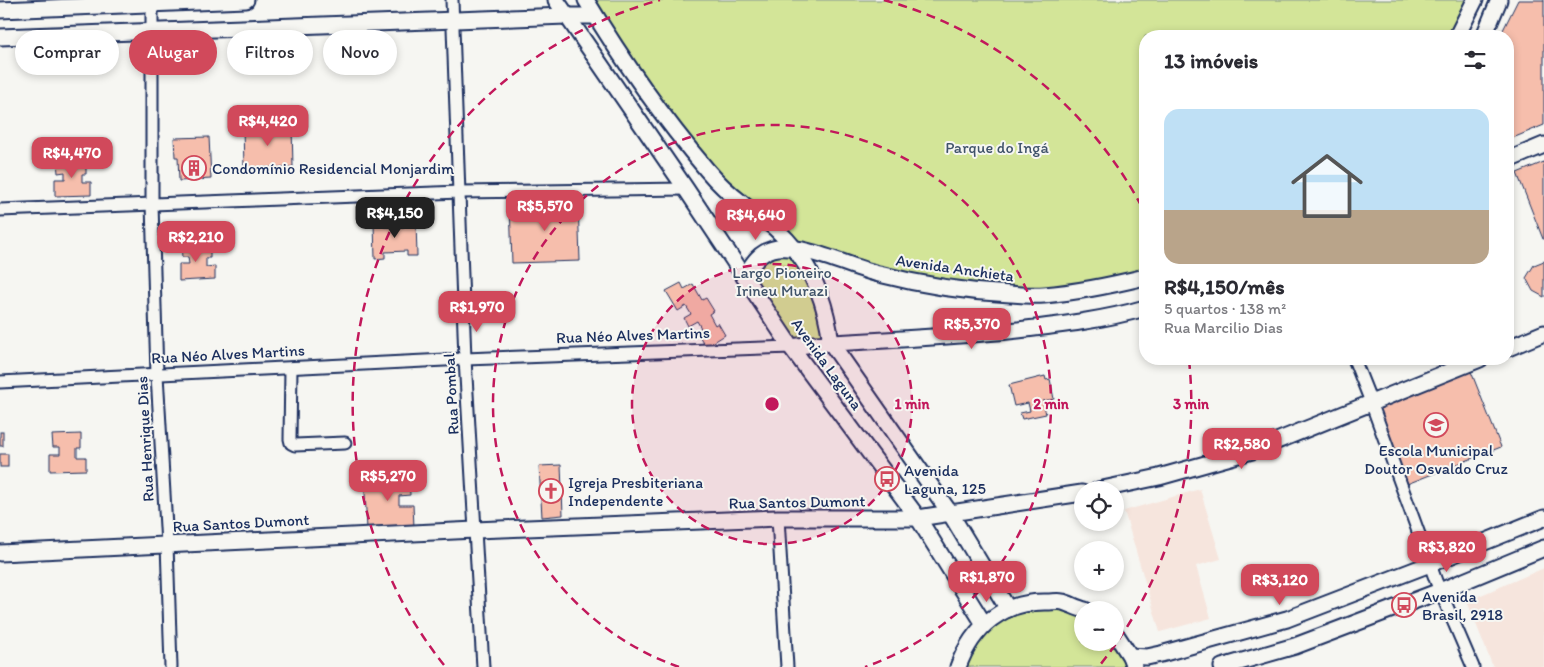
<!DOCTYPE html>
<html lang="pt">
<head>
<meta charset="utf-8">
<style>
	:root { --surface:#fff; --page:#f2f2f3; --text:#2b2b33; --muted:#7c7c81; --line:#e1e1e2; --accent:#d1495b }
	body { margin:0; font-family:Itim,sans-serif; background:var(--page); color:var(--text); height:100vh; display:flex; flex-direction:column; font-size:19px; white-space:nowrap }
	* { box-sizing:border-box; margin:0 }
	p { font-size:16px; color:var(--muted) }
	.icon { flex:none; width:28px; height:28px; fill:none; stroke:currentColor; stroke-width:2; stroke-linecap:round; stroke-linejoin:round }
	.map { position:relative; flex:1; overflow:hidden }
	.sheet { position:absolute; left:1139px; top:30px; width:375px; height:335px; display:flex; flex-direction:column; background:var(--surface); border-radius:20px; box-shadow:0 2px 8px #0003 }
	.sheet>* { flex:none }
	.hud { position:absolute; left:15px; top:30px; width:475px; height:45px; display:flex; gap:10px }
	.controls { position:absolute; left:1074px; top:481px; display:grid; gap:10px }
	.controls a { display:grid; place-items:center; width:50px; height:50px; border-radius:50%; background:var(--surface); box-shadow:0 2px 8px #0003; font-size:25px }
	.price { position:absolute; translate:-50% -42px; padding:0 11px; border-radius:10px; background:var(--accent); color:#fff; font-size:16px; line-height:32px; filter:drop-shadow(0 1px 2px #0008) }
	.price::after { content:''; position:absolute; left:50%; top:30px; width:15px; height:11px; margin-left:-8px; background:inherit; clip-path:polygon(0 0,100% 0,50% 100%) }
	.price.on { background:#222; color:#fff }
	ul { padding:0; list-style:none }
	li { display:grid; align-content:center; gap:10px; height:265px; padding:0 25px }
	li+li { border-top:1px solid var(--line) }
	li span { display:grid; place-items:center; height:155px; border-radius:15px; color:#555 }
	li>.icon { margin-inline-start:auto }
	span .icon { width:90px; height:90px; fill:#fffc; stroke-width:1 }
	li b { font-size:21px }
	h2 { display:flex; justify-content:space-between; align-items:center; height:60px; padding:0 25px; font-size:21px }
	.pill { padding:0 18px; border-radius:22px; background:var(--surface); box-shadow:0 2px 8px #0003; font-size:18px; line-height:45px }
	.pill.on { background:var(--accent); color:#fff }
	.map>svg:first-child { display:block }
</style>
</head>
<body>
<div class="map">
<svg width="1544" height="667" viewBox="0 0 1544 667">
	<rect width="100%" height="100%" fill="#f6f6f2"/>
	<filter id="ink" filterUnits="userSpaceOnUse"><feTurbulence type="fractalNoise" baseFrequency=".02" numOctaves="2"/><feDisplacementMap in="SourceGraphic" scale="10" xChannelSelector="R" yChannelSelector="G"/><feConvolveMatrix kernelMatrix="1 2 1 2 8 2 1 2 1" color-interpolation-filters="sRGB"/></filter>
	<g filter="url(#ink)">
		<g fill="#f6e5dd">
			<path d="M1200,489L1221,559L1196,566L1211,618L1160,632L1124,511Z"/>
			<path d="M1544,568V667H1493L1467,601Z"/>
		</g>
		<g fill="#d3e598" stroke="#778a7b">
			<path d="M586,0H1470L1453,36H1145V277L1105,287L986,293L794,249L831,343L791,347L744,277L756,258L792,248L709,173Z"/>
			<path d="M1032,602L1082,610V642H1115L1134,667H958L972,637Z"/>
		</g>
		<g fill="#f6beac" stroke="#1b2f5e">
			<path d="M1518,0H1544V125L1508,140V36H1500Z"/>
			<path d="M292,126L293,167L244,168L243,127Z"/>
			<path d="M209,137L211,179L179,181L178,157H175L174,138Z"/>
			<path d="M86,160V174H82V182H91V195L55,196V179H65V172L58,173L57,161Z"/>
			<path d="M1544,162V239H1543L1517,173Z"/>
			<path d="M578,201L580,261L512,263L510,203Z"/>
			<path d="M416,221L417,256H407V251L385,252V258L375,259L374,223H384V227H404V222Z"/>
			<path d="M210,244V258H206V267L215,266V279L179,281V264H189L188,257H182L181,245Z"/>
			<path d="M1544,261V297L1533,291L1526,278L1534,265Z"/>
			<path d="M681,283L684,289L693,284L702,300L706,298L714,311L709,314L715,325L718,323L725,335L706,347L696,331L701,328L697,321L688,326L684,318L691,314L686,306L678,311L666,291Z"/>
			<path d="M1468,364L1501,447L1402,486L1371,402Z"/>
			<path d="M1045,376L1046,380L1050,379L1054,399L1043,401L1046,414L1022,419L1020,413L1030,411L1028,403L1014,406L1009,385Z"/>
			<rect x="0" y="432" width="3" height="14"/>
			<path d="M81,434V448H77V457H86V470L50,471V454H60V447H53L52,435Z"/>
			<rect x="0" y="454" width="8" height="13"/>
			<path d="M561,465L563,515L542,517L539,466Z"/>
			<path d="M409,473L410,495L399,496V505H413L414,527L367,529L364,475L387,474L388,485L394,484V474Z"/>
		</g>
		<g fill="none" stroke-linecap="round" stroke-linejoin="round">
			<defs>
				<g id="street">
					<path d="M152,0V204L157,375L167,544L171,667"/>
					<path d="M452,0L465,359L483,667"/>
					<path d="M0,210L460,192L686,189"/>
					<path d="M1354,359L1371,402L1436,581L1473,667"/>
					<path d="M291,368L290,439L291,443L295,445L345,443"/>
					<path d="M0,382L465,359L791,347"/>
					<path d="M778,518L787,667"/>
				</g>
				<g id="secondary">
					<path d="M556,0L686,189L791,347L918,518L984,624"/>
					<path d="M586,0C621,58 663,118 707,170C717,182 730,194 743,204C754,214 769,221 779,232C810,261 826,301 831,343L950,513L1008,609"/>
					<path d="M0,10L246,0"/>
					<path d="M1457,36L1475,0"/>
					<path d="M1484,36L1499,0"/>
					<path d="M0,37L566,16H595"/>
					<path d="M1508,160L1544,145"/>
					<path d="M744,277C752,265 758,253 773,249C800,242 852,268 879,274C922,285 966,292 1010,294C1022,295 1033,296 1044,295C1079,292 1112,285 1145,277"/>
					<path d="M791,347L814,344C882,340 950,337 1018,330C1061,325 1104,320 1145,308"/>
					<path d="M1508,348L1544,333"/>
					<path d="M1098,490L1159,477L1252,451L1480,359"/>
					<path d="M0,553L475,530L778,518H918L1082,493"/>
					<path d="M1115,633L1130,656L1134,667"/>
					<path d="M1130,656L1147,657L1161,654L1287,619L1430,564L1544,518"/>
					<path d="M958,667C973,626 1003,601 1047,602C1052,602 1058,601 1063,602C1070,604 1077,608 1085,610"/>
					<path d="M1222,667L1295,646L1440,591L1544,548"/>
				</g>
			</defs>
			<use href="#street" stroke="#1b2f5e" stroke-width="15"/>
			<use href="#secondary" stroke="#1b2f5e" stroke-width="19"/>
			<use href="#street" stroke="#f6f6f2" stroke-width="11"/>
			<use href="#secondary" stroke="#f6f6f2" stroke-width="15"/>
		</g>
	</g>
	<circle cx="772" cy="404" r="140" fill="#c2185b" fill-opacity=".12"/>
	<g fill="none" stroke="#c2185b" stroke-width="2.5" stroke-dasharray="9 6">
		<circle cx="772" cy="404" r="140"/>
		<path d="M679 667A279 279 0 1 1 865 667"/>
		<path d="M444 665A419 419 0 0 1 660 0M884 0A419 419 0 0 1 1144 211M1189 360A419 419 0 0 1 1100 665"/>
	</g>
	<defs>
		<symbol id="building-ring" viewBox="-11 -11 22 22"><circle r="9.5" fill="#f6f6f2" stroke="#d1495b" stroke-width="1.5"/><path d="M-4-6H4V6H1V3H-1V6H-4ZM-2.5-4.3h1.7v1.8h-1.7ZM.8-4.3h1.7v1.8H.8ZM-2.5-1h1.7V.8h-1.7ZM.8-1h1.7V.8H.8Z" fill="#d1495b"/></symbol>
		<symbol id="school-ring" viewBox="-11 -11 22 22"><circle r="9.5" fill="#f6f6f2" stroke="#d1495b" stroke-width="1.5"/><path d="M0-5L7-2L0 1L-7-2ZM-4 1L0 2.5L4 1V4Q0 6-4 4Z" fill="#d1495b"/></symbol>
		<symbol id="bus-ring" viewBox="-11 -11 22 22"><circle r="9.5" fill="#f6f6f2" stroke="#d1495b" stroke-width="1.5"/><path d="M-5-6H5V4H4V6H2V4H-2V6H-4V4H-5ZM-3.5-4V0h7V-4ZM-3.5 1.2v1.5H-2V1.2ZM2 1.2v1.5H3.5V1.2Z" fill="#d1495b"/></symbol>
		<symbol id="church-ring" viewBox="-11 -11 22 22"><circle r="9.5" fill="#f6f6f2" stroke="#d1495b" stroke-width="1.5"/><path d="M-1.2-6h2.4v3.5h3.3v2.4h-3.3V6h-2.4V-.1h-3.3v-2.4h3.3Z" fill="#d1495b"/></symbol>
	</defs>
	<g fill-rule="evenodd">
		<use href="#building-ring" x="180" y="154" width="28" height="28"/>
		<use href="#school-ring" x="1422" y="411" width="28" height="28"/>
		<use href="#bus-ring" x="873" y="465" width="28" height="28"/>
		<use href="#church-ring" x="537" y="477" width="28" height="28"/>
		<use href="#bus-ring" x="1390" y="591" width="28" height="28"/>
	</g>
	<g text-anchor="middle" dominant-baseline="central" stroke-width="4" stroke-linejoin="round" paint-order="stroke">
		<g font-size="16" fill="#40536a" stroke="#f6f6f2">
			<text x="997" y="147">Parque do Ingá</text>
			<text x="782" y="272">Largo Pioneiro<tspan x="782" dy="18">Irineu Murazi</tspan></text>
		</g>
		<g font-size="16" fill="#1b2f5e" stroke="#f6f6f2" text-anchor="start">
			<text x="212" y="168">Condomínio Residencial Monjardim</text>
			<text x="1436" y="450" text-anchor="middle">Escola Municipal<tspan x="1436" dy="18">Doutor Osvaldo Cruz</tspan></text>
			<text x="904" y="470">Avenida<tspan x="904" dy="18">Laguna, 125</tspan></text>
			<text x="568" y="482">Igreja Presbiteriana<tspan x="568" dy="18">Independente</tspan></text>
			<text x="1422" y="596">Avenida<tspan x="1422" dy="18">Brasil, 2918</tspan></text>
		</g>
		<g font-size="16" fill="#1b2f5e" stroke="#f6f6f2">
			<text transform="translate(955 268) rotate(8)">Avenida Anchieta</text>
			<text transform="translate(633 335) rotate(-2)">Rua Néo Alves Martins</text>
			<text transform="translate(228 354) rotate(-3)">Rua Néo Alves Martins</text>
			<text transform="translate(827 364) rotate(54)">Avenida Laguna</text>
			<text transform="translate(451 394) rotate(-93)">Rua Pombal</text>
			<text transform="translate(145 439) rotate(-93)">Rua Henrique Dias</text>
			<text transform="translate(797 502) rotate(-1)">Rua Santos Dumont</text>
			<text transform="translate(241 523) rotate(-3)">Rua Santos Dumont</text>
		</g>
	</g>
	<circle cx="772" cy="404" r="8" fill="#c2185b" stroke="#f6f6f2" stroke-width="2.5"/>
	<g font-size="15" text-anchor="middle" font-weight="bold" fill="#c2185b" stroke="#f6f6f2" stroke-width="4" stroke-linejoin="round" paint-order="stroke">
		<text x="912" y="409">1 min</text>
		<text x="1051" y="409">2 min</text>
		<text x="1191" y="409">3 min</text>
	</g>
</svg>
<div class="controls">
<a><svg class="icon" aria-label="locate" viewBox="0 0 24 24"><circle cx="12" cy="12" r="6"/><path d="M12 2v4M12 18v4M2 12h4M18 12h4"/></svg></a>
<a>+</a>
<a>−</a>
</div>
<b class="price" style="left:268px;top:147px">R$4,420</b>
<b class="price" style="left:72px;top:179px">R$4,470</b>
<b class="price" style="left:545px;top:232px">R$5,570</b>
<b class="price on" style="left:395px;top:239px">R$4,150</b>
<b class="price" style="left:756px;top:241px">R$4,640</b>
<b class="price" style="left:196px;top:263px">R$2,210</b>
<b class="price" style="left:477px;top:333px">R$1,970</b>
<b class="price" style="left:972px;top:350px">R$5,370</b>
<b class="price" style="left:1242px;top:470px">R$2,580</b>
<b class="price" style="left:388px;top:502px">R$5,270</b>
<b class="price" style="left:1447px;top:573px">R$3,820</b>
<b class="price" style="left:987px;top:603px">R$1,870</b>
<b class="price" style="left:1280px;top:606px">R$3,120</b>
<div class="hud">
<a class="pill">Comprar</a>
<a class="pill on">Alugar</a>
<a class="pill">Filtros</a>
<a class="pill">Novo</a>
</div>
<section class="sheet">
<h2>13 imóveis<svg class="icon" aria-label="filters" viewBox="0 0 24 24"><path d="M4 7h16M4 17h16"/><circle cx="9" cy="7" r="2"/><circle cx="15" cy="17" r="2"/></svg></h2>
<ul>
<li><span style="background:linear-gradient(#bfe0f5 65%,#b9a48a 0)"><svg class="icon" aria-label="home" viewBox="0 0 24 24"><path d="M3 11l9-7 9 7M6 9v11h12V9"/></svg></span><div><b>R$4,150/mês</b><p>5 quartos · 138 m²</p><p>Rua Marcilio Dias</p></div></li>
</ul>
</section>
</div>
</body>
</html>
